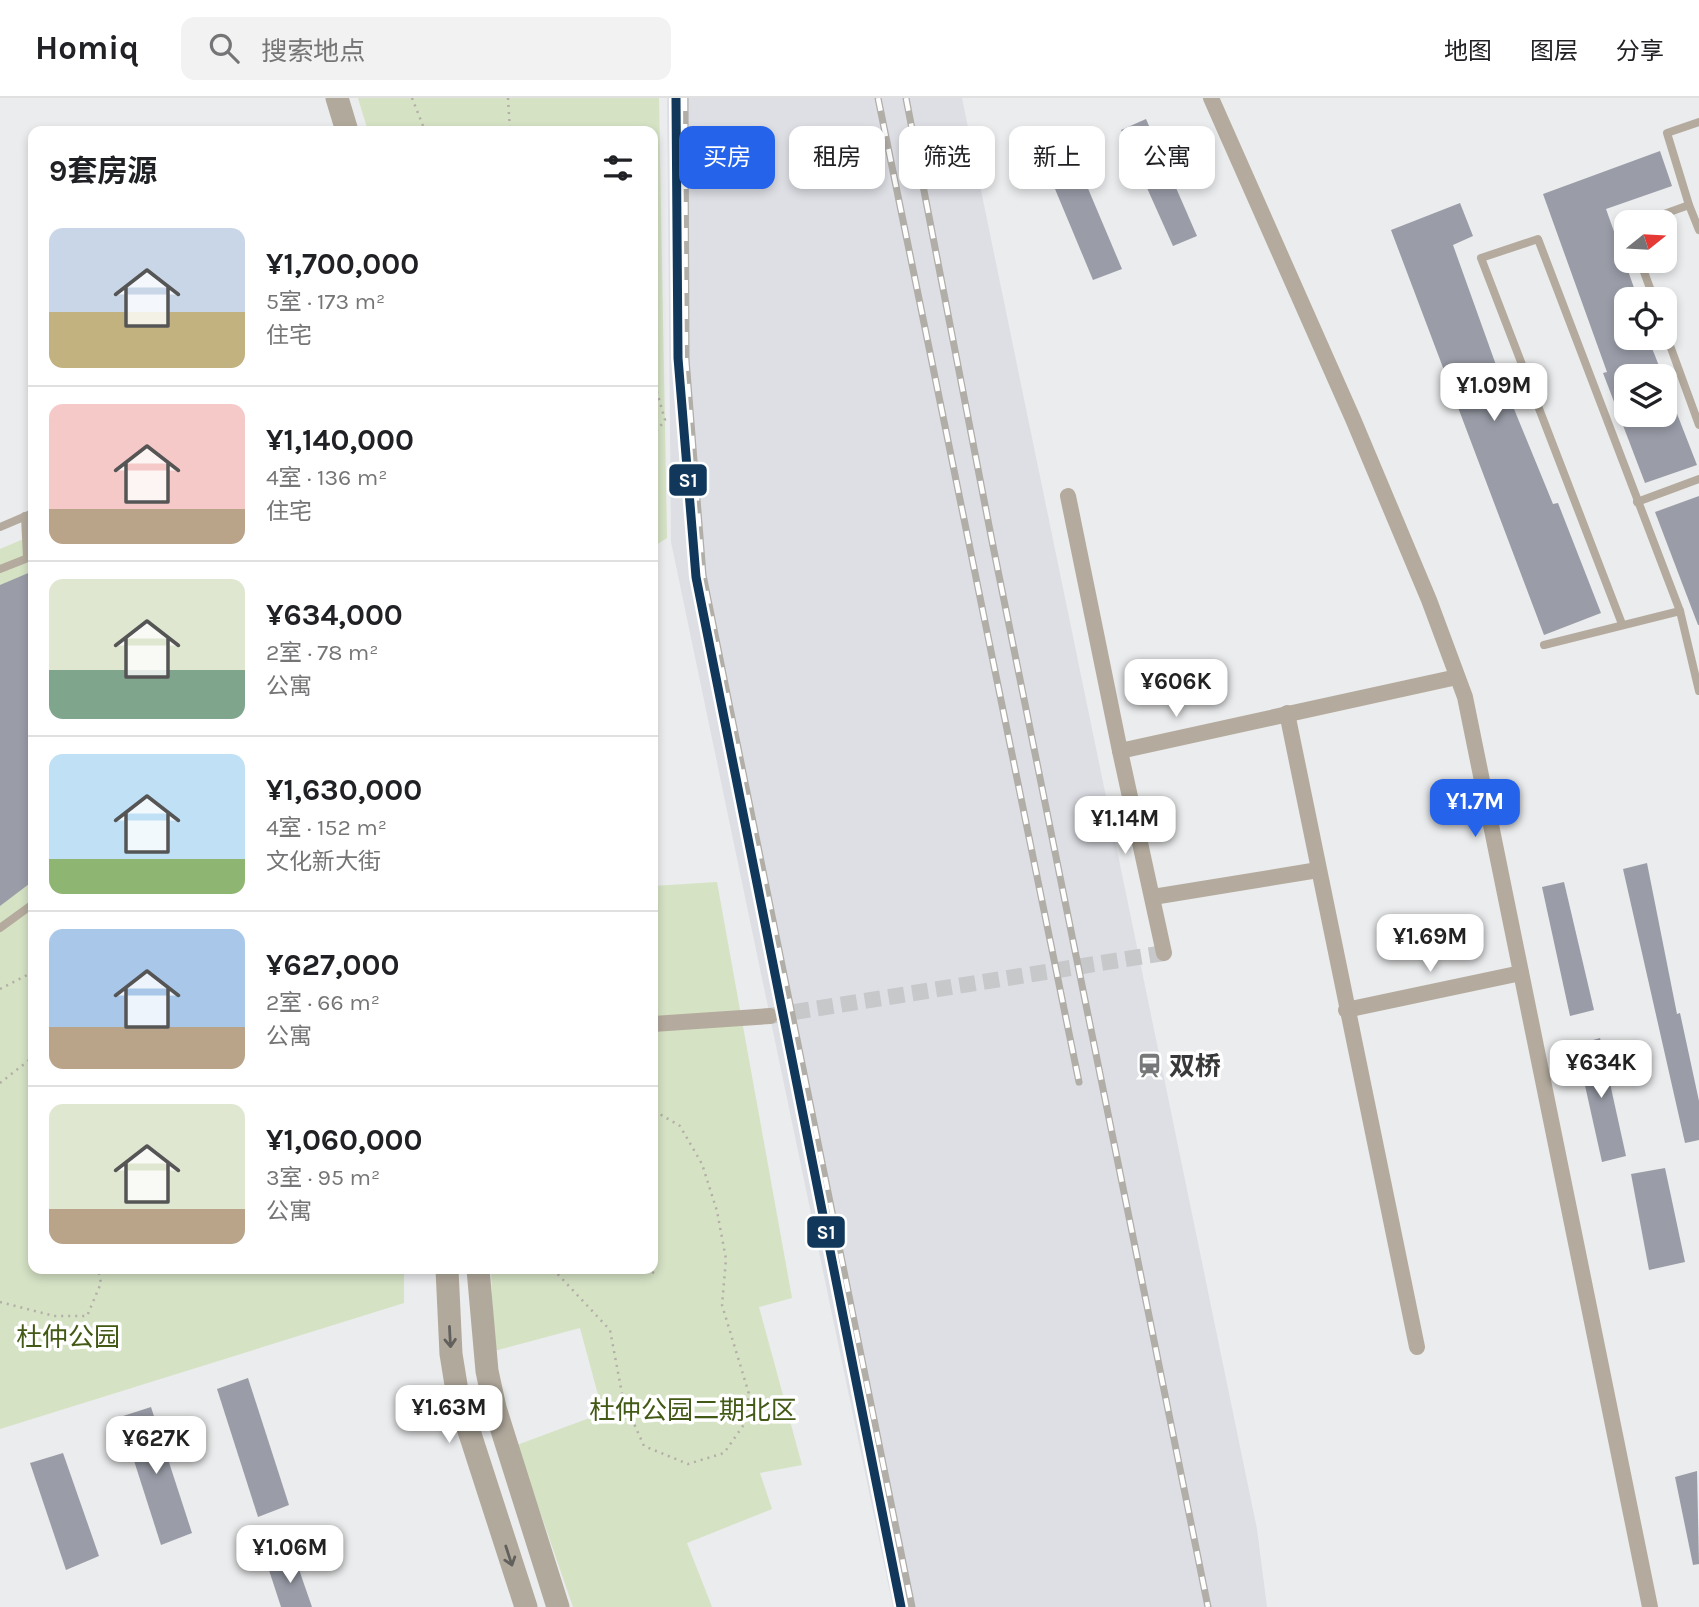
<!DOCTYPE html>
<html lang="zh">
<head>
<meta charset="utf-8">
<style>
	:root { --surface:#fff; --page:#f2f2f2; --text:#202124; --muted:#757577; --line:#e0e0e0; --accent:#2563eb }
	body { margin:0; font-family:Karla,"Noto Sans SC",sans-serif; background:var(--page); color:var(--text); height:100vh; display:flex; flex-direction:column; font-size:26px; white-space:nowrap }
	* { box-sizing:border-box; margin:0 }
	p { font-size:23px; color:var(--muted) }
	.icon { flex:none; width:38px; height:38px; fill:none; stroke:currentColor; stroke-width:2; stroke-linecap:round; stroke-linejoin:round }
	.map { position:relative; flex:1; overflow:hidden }
	.panel { position:absolute; left:28px; top:28px; width:630px; height:1148px; display:flex; flex-direction:column; background:var(--surface); border-radius:14px; box-shadow:0 4px 10px #0003 }
	.panel>* { flex:none }
	.banner { position:absolute; left:679px; top:28px; width:665px; height:63px; display:flex; gap:14px }
	.needle { width:46px; rotate:72deg }
	.fabs { position:absolute; left:1614px; top:112px; display:grid; gap:14px }
	.fabs a { display:grid; place-items:center; width:63px; height:63px; border-radius:14px; background:var(--surface); box-shadow:0 4px 10px #0003; font-size:35px }
	.price { position:absolute; translate:-50% -60px; padding:0 16px; border-radius:14px; background:#fff; color:#222; font-size:23px; line-height:46px; filter:drop-shadow(0 2px 4px #0008) }
	.price::after { content:''; position:absolute; left:50%; top:42px; width:21px; height:16px; margin-left:-10px; background:inherit; clip-path:polygon(0 0,100% 0,50% 100%) }
	.price.active { background:var(--accent); color:#fff }
	ul { padding:0; list-style:none }
	li { display:flex; align-items:center; gap:21px; height:175px; padding:0 21px }
	li+li { border-top:2px solid var(--line) }
	li span { display:grid; place-items:center; flex:none; width:196px; height:140px; border-radius:14px; color:#555 }
	li>.icon { margin-inline-start:auto }
	span .icon { width:84px; height:84px; fill:#fffc; stroke-width:1 }
	li b { font-size:30px }
	h2 { display:flex; justify-content:space-between; align-items:center; height:84px; padding:0 21px; font-size:30px }
	.chip { padding:0 24px; border-radius:14px; background:var(--surface); box-shadow:0 4px 10px #0003; font-size:24px; line-height:63px }
	.chip.active { background:var(--accent); color:#fff }
	header { display:flex; align-items:center; gap:42px; box-sizing:border-box; height:98px; padding:0 35px; background:var(--surface); border-bottom:2px solid var(--line) }
	header strong { font-size:33px }
	nav { display:flex; gap:38px; margin-inline-start:auto; font-size:24px }
	.search { width:490px; height:63px; background:var(--page); display:flex; align-items:center; gap:18px; box-sizing:border-box; padding:0 24px; border-radius:14px; color:var(--muted); font-size:26px }
	.map>svg:first-child { display:block }
</style>
</head>
<body>
<header>
<strong>Homiq</strong>
<div class="search"><svg class="icon" aria-label="search" viewBox="0 0 24 24"><circle cx="10" cy="10" r="6"/><path d="M15 15l6 6"/></svg>搜索地点</div>
<nav><a>地图</a><a>图层</a><a>分享</a></nav>
</header>
<div class="map">
<svg width="1699" height="1509" viewBox="0 0 1699 1509">
	<rect width="100%" height="100%" fill="#ebeced"/>
	<path fill="#dddfe5" d="M667,0H962L1257,1431L1267,1509H893L671,444Z"/>
	<g fill="#d5e2c4">
		<path d="M358,0H659L667,440L653,449V33H368Z"/>
		<path d="M33,437V1171H404V1205L0,1331V451Z"/>
		<path d="M717,784L792,1200L759,1209L802,1367L760,1375L772,1411L687,1445L712,1509H573L517,1347L603,1315L580,1230L494,1253L491,1171H653V788Z"/>
	</g>
	<g fill="#9a9da8">
		<path d="M1146,21L1197,138L1173,148L1121,32Z"/>
		<path d="M1660,53L1672,88L1606,111L1638,201H1626V240H1648L1663,278H1626V317H1664L1665,285L1697,367L1645,385L1603,275L1607,274L1543,96Z"/>
		<path d="M1073,55L1122,171L1093,182L1045,67Z"/>
		<path d="M1460,105L1473,138L1453,147L1496,267L1553,406L1558,405L1601,515L1544,537L1391,132Z"/>
		<path d="M1699,398V527H1698L1655,414Z"/>
		<path d="M33,473V783L0,808V487Z"/>
		<path d="M1647,765L1677,916L1680,915L1699,1003V1042L1685,1045L1623,771Z"/>
		<path d="M1564,784L1594,912L1570,918L1542,789Z"/>
		<path d="M1600,940L1626,1058L1602,1064L1576,947Z"/>
		<path d="M1665,1070L1685,1164L1649,1172L1631,1076Z"/>
		<path d="M248,1280L289,1407L258,1419L217,1291Z"/>
		<path d="M151,1309L192,1435L161,1447L120,1319Z"/>
		<path d="M63,1355L99,1458L66,1472L30,1365Z"/>
		<path d="M1697,1373L1699,1466L1693,1467L1675,1379Z"/>
		<path d="M295,1460L312,1509H281L268,1469Z"/>
	</g>
	<g fill="none" stroke-linecap="round" stroke-linejoin="round">
		<path stroke="#c7c8c9" stroke-width="16" stroke-dasharray="16 8" stroke-linecap="butt" d="M770,918L1164,855"/>
		<g stroke="#b3aea7" stroke-width="2.5" stroke-dasharray="2 5" stroke-linecap="butt">
			<path d="M412,0L425,33"/>
			<path d="M508,0L510,33"/>
			<path d="M653,280L665,322L653,338"/>
			<path d="M0,891L33,874"/>
			<path d="M0,985L33,959"/>
			<path d="M553,1171L610,1232L623,1301L644,1348L688,1366L724,1355L745,1325L749,1296L722,1207L726,1161L717,1113L702,1066L680,1028L653,1012"/>
			<path d="M646,1171L656,1176"/>
			<path d="M0,1204L54,1218H87L101,1185L98,1171"/>
		</g>
		<g stroke="#b4ab9e" stroke-width="8">
			<path d="M1689,107L1667,35L1699,24"/>
			<path d="M1642,124L1689,107L1699,132"/>
			<path d="M1640,163L1654,201"/>
			<path d="M1664,231L1699,327"/>
			<path d="M1637,404L1699,381"/>
			<path d="M25,418L27,460"/>
			<path d="M0,429L33,415"/>
			<path d="M0,471L33,458"/>
			<path d="M1622,526L1481,160L1538,141L1680,513"/>
			<path d="M1544,547L1680,513L1699,593"/>
			<path d="M0,830L33,806"/>
		</g>
		<g stroke="#b4ab9e" stroke-width="16">
			<path d="M1211,0L1353,321L1429,502L1465,599L1650,1509"/>
			<path d="M1068,398L1120,653L1457,579"/>
			<path d="M1287,615L1417,1249"/>
			<path d="M1120,653L1164,855"/>
			<path d="M1153,799L1318,772"/>
			<path d="M1346,912L1521,875"/>
			<path d="M653,926L770,918"/>
		</g>
		<g stroke="#b1a99c" stroke-width="23">
			<path d="M337,0L347,33"/>
			<path d="M447,1171L451,1256L458,1299L526,1509"/>
			<path d="M478,1171L487,1273L495,1310L558,1509"/>
		</g>
		<defs>
			<g id="rail">
				<path d="M685,0L686,261L703,477L912,1509"/>
				<path d="M878,0L1079,984"/>
				<path d="M906,0L992,443L1208,1509"/>
			</g>
		</defs>
		<use href="#rail" stroke="#b1ada7" stroke-width="7"/>
		<use href="#rail" stroke="#fff" stroke-width="4.5" stroke-dasharray="13" stroke-linecap="butt"/>
		<defs>
			<path id="rail-1" d="M676,0L678,260L696,479L901,1509"/>
		</defs>
		<use href="#rail-1" stroke="#fff" stroke-width="14"/>
		<use href="#rail-1" stroke="#11385b" stroke-width="9"/>
	</g>
	<defs><path id="oneway-shaft" d="M-6 0H5M1.5-3L5.5 0L1.5 3" fill="none" stroke-width="1.6" stroke-linecap="round" stroke-linejoin="round" transform="scale(1.75)"/></defs>
	<g stroke="#62605c">
		<use href="#oneway-shaft" transform="translate(450 1239) rotate(87)"/>
		<use href="#oneway-shaft" transform="translate(509 1458) rotate(72)"/>
	</g>
	<defs>
		<symbol id="station-bare" viewBox="-9 -9 18 18"><path d="M-3-6H3Q5-6 5-4V2Q5 4 3 4L4.5 6H3L1.5 4h-3L-3 6H-4.5L-3 4Q-5 4-5 2V-4Q-5-6-3-6ZM-3.5-4v3h7v-3ZM-3.5 1v1.5H-2V1ZM2 1v1.5H3.5V1Z" fill="#777879" stroke="#fff" stroke-width="2.5" paint-order="stroke"/></symbol>
	</defs>
	<g fill-rule="evenodd">
		<use href="#station-bare" x="1132" y="950" width="35" height="35"/>
	</g>
	<g text-anchor="middle" dominant-baseline="central" stroke-width="7" stroke-linejoin="round" paint-order="stroke">
		<g font-size="26" font-weight="bold" fill="#38393a" stroke="#fff" text-anchor="start">
			<text x="1169" y="968">双桥</text>
		</g>
		<g font-size="26" fill="#435916" stroke="#fff">
			<text x="68" y="1239">杜仲公园</text>
			<text x="693" y="1312">杜仲公园二期北区</text>
		</g>
	</g>
	<g stroke="#fff" stroke-width="2.5">
		<rect x="668" y="365" width="40" height="34" rx="7" fill="#11385b"/>
		<rect x="806" y="1117" width="40" height="34" rx="7" fill="#11385b"/>
	</g>
	<g font-size="19" text-anchor="middle" font-weight="bold" fill="#fff">
		<text x="688" y="389">S1</text>
		<text x="826" y="1141">S1</text>
	</g>
</svg>
<div class="fabs">
<a><svg class="needle" viewBox="-14 -14 28 28"><path d="M0-13l5 13h-10z" fill="#e53935"/><path d="M0 13l5-13h-10z" fill="#757577"/></svg></a>
<a><svg class="icon" aria-label="locate" viewBox="0 0 24 24"><circle cx="12" cy="12" r="6"/><path d="M12 2v4M12 18v4M2 12h4M18 12h4"/></svg></a>
<a><svg class="icon" aria-label="layers" viewBox="0 0 24 24"><path d="M12 4l9 5-9 5-9-5zM3 14l9 5 9-5"/></svg></a>
</div>
<b class="price" style="left:1494px;top:325px">¥1.09M</b>
<b class="price" style="left:1176px;top:621px">¥606K</b>
<b class="price active" style="left:1475px;top:741px">¥1.7M</b>
<b class="price" style="left:1125px;top:758px">¥1.14M</b>
<b class="price" style="left:1430px;top:876px">¥1.69M</b>
<b class="price" style="left:1601px;top:1002px">¥634K</b>
<b class="price" style="left:449px;top:1347px">¥1.63M</b>
<b class="price" style="left:156px;top:1378px">¥627K</b>
<b class="price" style="left:290px;top:1487px">¥1.06M</b>
<div class="banner">
<a class="chip active">买房</a>
<a class="chip">租房</a>
<a class="chip">筛选</a>
<a class="chip">新上</a>
<a class="chip">公寓</a>
</div>
<section class="panel">
<h2>9套房源<svg class="icon" aria-label="filters" viewBox="0 0 24 24"><path d="M4 7h16M4 17h16"/><circle cx="9" cy="7" r="2"/><circle cx="15" cy="17" r="2"/></svg></h2>
<ul>
<li><span style="background:linear-gradient(#c9d6e8 60%,#c2b280 0)"><svg class="icon" aria-label="home" viewBox="0 0 24 24"><path d="M3 11l9-7 9 7M6 9v11h12V9"/></svg></span><div><b>¥1,700,000</b><p>5室 · 173 m²</p><p>住宅</p></div></li>
<li><span style="background:linear-gradient(#f6c9c9 75%,#b9a48a 0)"><svg class="icon" aria-label="home" viewBox="0 0 24 24"><path d="M3 11l9-7 9 7M6 9v11h12V9"/></svg></span><div><b>¥1,140,000</b><p>4室 · 136 m²</p><p>住宅</p></div></li>
<li><span style="background:linear-gradient(#dfe7d0 65%,#7fa58c 0)"><svg class="icon" aria-label="home" viewBox="0 0 24 24"><path d="M3 11l9-7 9 7M6 9v11h12V9"/></svg></span><div><b>¥634,000</b><p>2室 · 78 m²</p><p>公寓</p></div></li>
<li><span style="background:linear-gradient(#bfe0f5 75%,#8fb573 0)"><svg class="icon" aria-label="home" viewBox="0 0 24 24"><path d="M3 11l9-7 9 7M6 9v11h12V9"/></svg></span><div><b>¥1,630,000</b><p>4室 · 152 m²</p><p>文化新大街</p></div></li>
<li><span style="background:linear-gradient(#a9c7e8 70%,#b9a48a 0)"><svg class="icon" aria-label="home" viewBox="0 0 24 24"><path d="M3 11l9-7 9 7M6 9v11h12V9"/></svg></span><div><b>¥627,000</b><p>2室 · 66 m²</p><p>公寓</p></div></li>
<li><span style="background:linear-gradient(#dfe7d0 75%,#b9a48a 0)"><svg class="icon" aria-label="home" viewBox="0 0 24 24"><path d="M3 11l9-7 9 7M6 9v11h12V9"/></svg></span><div><b>¥1,060,000</b><p>3室 · 95 m²</p><p>公寓</p></div></li>
</ul>
</section>
</div>
</body>
</html>
